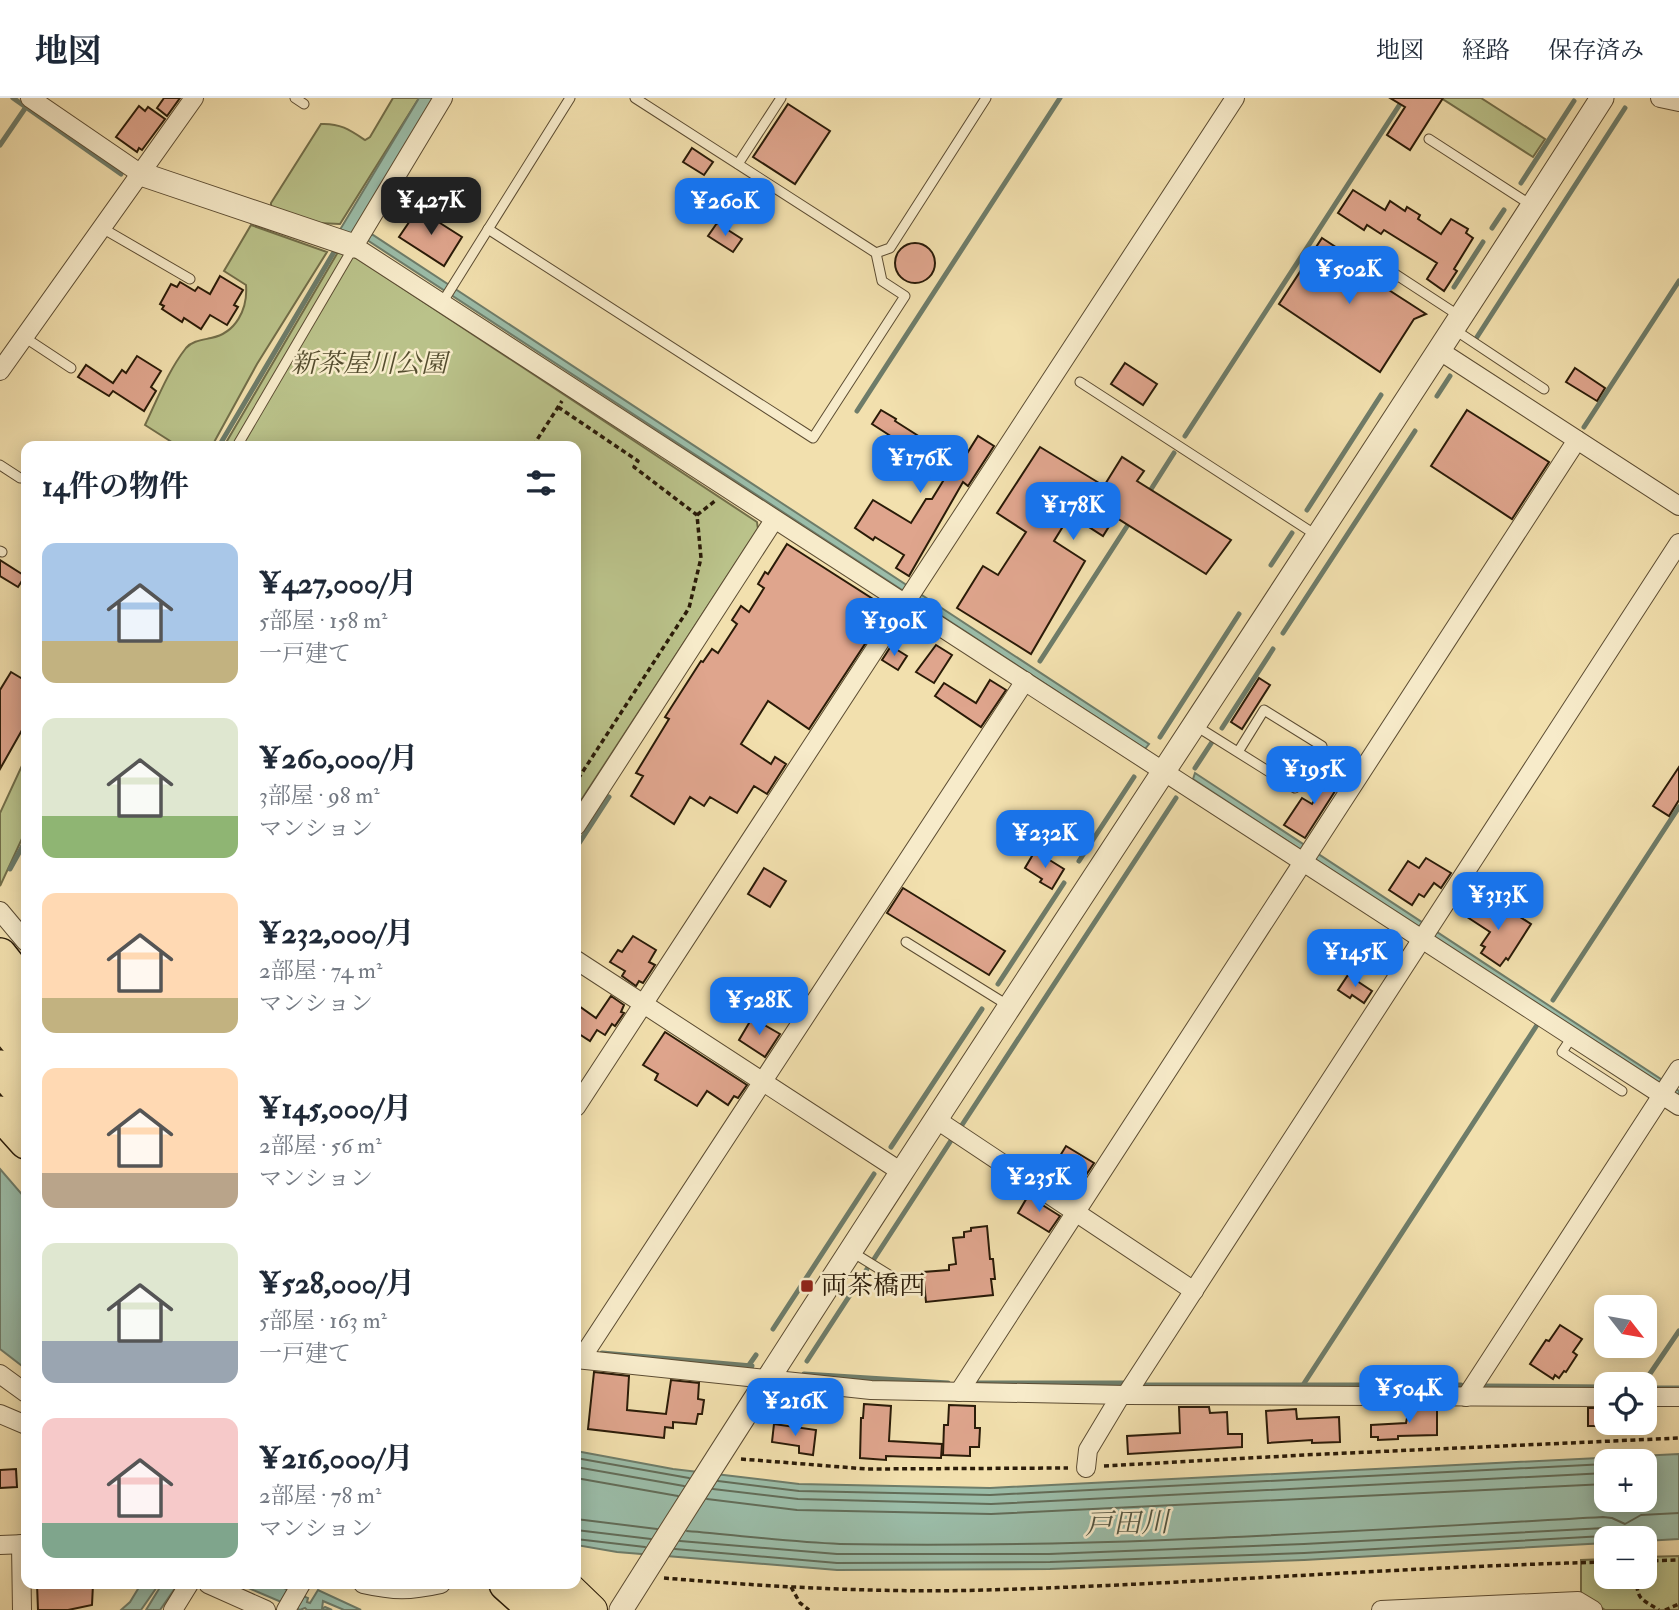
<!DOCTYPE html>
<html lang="ja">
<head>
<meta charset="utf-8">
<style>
	:root { --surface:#fff; --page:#f2f2f3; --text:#1f2937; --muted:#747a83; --line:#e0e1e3; --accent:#1a73e8 }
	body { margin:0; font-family:"IM FELL Double Pica","Noto Serif JP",serif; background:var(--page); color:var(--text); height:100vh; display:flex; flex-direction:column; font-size:26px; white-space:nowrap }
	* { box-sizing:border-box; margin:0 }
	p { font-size:23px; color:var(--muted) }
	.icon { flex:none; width:38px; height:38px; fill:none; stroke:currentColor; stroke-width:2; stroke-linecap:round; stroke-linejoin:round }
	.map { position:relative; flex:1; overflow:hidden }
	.drawer { position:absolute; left:21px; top:343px; width:560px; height:1148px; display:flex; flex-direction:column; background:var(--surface); border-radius:14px; box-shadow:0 4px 18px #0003 }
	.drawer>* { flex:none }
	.needle { width:46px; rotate:121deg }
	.buttons { position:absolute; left:1594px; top:1197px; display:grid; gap:14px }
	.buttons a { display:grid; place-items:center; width:63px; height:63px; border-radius:14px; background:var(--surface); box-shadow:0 4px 18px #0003; font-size:35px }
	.price { position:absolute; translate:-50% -60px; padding:0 16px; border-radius:14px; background:var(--accent); color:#fff; font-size:23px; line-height:46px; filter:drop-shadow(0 2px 4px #0008) }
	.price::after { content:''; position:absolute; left:50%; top:42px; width:21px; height:16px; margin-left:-10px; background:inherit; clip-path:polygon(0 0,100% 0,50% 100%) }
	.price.current { background:#222; color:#fff }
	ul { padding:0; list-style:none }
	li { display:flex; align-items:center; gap:21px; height:175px; padding:0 21px }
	li span { display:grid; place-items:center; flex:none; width:196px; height:140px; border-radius:14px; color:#555 }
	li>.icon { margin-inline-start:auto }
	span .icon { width:84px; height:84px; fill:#fffc; stroke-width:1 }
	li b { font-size:30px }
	h2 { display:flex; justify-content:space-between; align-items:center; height:84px; padding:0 21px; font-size:30px }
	header { display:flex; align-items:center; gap:42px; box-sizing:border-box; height:98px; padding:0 35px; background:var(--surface); border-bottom:2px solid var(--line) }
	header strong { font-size:33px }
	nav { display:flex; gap:38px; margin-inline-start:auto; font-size:24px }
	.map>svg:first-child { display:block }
</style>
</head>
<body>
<header>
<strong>地図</strong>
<nav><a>地図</a><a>経路</a><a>保存済み</a></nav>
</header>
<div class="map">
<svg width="1679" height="1512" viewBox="0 0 1679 1512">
	<rect width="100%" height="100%" fill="#f2e0ae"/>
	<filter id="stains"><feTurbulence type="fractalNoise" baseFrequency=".00286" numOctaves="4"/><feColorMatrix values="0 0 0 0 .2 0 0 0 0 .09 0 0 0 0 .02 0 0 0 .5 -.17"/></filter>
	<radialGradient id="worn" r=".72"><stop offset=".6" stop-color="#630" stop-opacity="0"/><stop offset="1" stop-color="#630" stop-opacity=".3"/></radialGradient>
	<g fill="#bac28a" stroke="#726e49" stroke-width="2">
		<path d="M393,0H419L340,126L318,125L271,110V105L321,26C340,25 350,32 365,42L370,39Z"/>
		<path d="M1441,0H1481L1545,41L1533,59Z"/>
		<path d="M251,127L327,154L257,266L212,348H178L145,327C157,302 168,273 186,250C192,243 202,242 211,240C236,235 248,211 246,187L224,173Z"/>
		<path d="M338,154L357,160L757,424L758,431L576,710V348H224Z"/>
		<path d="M26,659V732L0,788V715Z"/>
		<path d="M1679,1458V1512H1605L1581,1496V1462L1606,1461V1479H1645V1459Z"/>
	</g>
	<g fill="#9bbda9" stroke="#6e7c69" stroke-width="2" fill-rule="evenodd">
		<path d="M419,0H434L357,131L373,137L1149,646L1145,651L367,142L338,135Z"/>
		<path d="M1195,675L1679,993V1001L1193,681Z"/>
		<path d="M0,1071L26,1101V1271L0,1251Z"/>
		<path d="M576,1353L673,1371L799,1386L990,1390L1679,1356V1441L1645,1443V1440H1606V1445L1304,1462L1050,1471L837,1472L617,1454L576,1447ZM1606,1363H1645V1402H1606Z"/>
		<path d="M141,1486H159L141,1512H121L130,1504Z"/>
		<path d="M162,1486H178L160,1512H146Z"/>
		<path d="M239,1486H274L308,1500L307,1504L310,1505L318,1492L361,1512H344L323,1503L322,1511L325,1509L332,1512H307L305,1510L300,1512Z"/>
	</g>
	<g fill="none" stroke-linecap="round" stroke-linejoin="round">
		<g stroke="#626c58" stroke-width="2">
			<path d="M576,1360L689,1380"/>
			<path d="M576,1369L684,1388"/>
			<path d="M576,1380L678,1398"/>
			<path d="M718,1383L799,1393L990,1397L1606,1366"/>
			<path d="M713,1391L798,1401L991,1406L1606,1375"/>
			<path d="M707,1401L797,1412L991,1416L1606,1386"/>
			<path d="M576,1421L657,1431"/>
			<path d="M576,1432L651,1441"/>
			<path d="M687,1433C737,1437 789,1444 840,1446C1094,1451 1349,1433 1603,1419L1612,1420L1625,1426L1641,1417L1679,1415"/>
			<path d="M576,1441L645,1449"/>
			<path d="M680,1443L837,1456H1049L1304,1446L1605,1430L1614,1432L1621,1440"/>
			<path d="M675,1451L837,1465L1050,1464L1304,1455L1604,1438L1610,1440"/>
		</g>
		<g stroke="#6e7c69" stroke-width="5">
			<path d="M13,0L121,76"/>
			<path d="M0,47L26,9"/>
			<path d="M1521,85L1574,3"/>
			<path d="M1492,130L1504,112"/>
			<path d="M1454,189L1483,144"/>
			<path d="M1477,239L1625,10"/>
			<path d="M1437,298L1450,278"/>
			<path d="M857,313L1060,0"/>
			<path d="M1584,329L1679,183"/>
			<path d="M1185,338L1404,0"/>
			<path d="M219,348L337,149"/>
			<path d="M1148,396L1174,355"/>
			<path d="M1307,412L1381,297"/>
			<path d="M1271,467L1292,435"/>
			<path d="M1283,535L1415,333"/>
			<path d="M1040,563L1131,422"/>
			<path d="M1222,630L1273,551"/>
			<path d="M1160,639L1239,516"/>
			<path d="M1195,670L1212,644"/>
			<path d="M576,750L609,699"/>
			<path d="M1079,763L1134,679"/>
			<path d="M10,771L26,742"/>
			<path d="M998,886L1064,785"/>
			<path d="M1553,902L1679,709"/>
			<path d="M960,1030L1176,700"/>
			<path d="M891,1049L982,911"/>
			<path d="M874,1161L952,1041"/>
			<path d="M773,1231L874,1076"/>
			<path d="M602,1255L752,1268"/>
			<path d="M807,1263L867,1171"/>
			<path d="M749,1267L756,1257"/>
			<path d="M804,1276L948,1285"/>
			<path d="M971,1285H1124"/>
			<path d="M1643,1286L1679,1233"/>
			<path d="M1142,1287H1461"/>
			<path d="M1303,1287L1537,927"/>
			<path d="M1486,1288L1606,1289"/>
			<path d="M1645,1290H1679"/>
		</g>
	</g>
	<g fill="#dfa58d" stroke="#2a1b08" stroke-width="2">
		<path d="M164,0H180L167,18L157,10Z"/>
		<path d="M1390,0H1443L1410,52L1387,37L1405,9Z"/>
		<path d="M788,6L830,33L795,86L753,59Z"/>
		<path d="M139,8L145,13L148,9L165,21L142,52L139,50L137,54L116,39Z"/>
		<path d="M692,50L713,64L704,77L683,64Z"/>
		<path d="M1353,92L1385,112L1390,103L1405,113L1407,109L1420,117L1418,121L1441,136L1451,121L1468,131L1466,135L1473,140L1454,171L1457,173L1444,193L1427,181L1437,165L1384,132L1381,136L1367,127L1364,132L1338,115Z"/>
		<path d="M418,111L462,139L444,168L399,139Z"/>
		<path d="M717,125L742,141L733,154L708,138Z"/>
		<path d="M1322,140L1351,159L1347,165L1426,216L1414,221L1380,274L1279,206Z"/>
		<circle cx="915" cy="165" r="20"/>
		<path d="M220,178L243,192L234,207L238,209L227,227L210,217L201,231L184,220L182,224L162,211L164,208L160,206L171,186L177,189L180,184L195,193L198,189L210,196Z"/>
		<path d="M137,258L161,273L151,289L156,293L144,313L113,293L109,298L78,279L86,267L113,285L122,272L126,275Z"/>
		<path d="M1125,265L1157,286L1143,307L1111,286Z"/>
		<path d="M1575,270L1605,290L1597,303L1566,284Z"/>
		<path d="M881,312L896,321L895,323L961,365L978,338L994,348L968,388L963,384L909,478L896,470L904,457L875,439L873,442L855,430L873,402L911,425L926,401H932L948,375L872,326Z"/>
		<path d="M1467,312L1549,364L1512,421L1431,368Z"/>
		<path d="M1040,349L1104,388L1122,359L1144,373L1137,383L1231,442L1206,476L1115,419L1103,438L1070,417L1054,443L1085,463L1031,556L957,510L983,468L998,477L1026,434L997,415Z"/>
		<path d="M787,446L887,510L886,514L809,631L768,603L741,646L771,666L775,659L786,666L767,696L754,688L737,715L710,699L704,708L690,699L674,726L631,698L643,678L636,675L669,621L665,619L701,563L703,564L712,551L718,555L737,526L732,522L741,508L749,514L764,490L758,486L765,474L768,476Z"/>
		<path d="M0,462L25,478L18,489L0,478Z"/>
		<path d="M936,547L952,557L934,585L916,574Z"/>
		<path d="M891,548L907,558L898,572L882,562Z"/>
		<path d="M11,574L26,583V625L0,671V592Z"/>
		<path d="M1259,580L1270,587L1242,631L1231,624Z"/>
		<path d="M990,582L1006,592L981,629L935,598L944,585L976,605Z"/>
		<path d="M1335,669L1346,676L1305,740L1284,727L1302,700L1312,706Z"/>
		<path d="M1679,669V702L1669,718L1653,708Z"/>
		<path d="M1035,753L1064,771L1052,791L1040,784L1042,781L1025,770Z"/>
		<path d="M1426,760L1451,775L1441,790L1434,785L1424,799L1419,796L1412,807L1389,792L1408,763L1419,770Z"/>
		<path d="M764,770L786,783L770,809L748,796Z"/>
		<path d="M903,790L1005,853L989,877L887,815Z"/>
		<path d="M1469,802L1502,823L1509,812L1531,826L1508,862L1506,860L1500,868L1481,855L1485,849L1481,847L1490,834L1461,815Z"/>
		<path d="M633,838L656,852L649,864L655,867L643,885L639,883L636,888L622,878L625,873L610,864L618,852L622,854Z"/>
		<path d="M1348,877L1372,893L1364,905L1352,897L1350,900L1338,892Z"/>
		<path d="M611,898L624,907L621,914L624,915L615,928L612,926L605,937L597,932L590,943L576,934V906L596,920Z"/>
		<path d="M752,920L780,936L765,959L739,942Z"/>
		<path d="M665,934L747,987L738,1000L734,998L728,1007L707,993L697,1008L655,982L658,976L643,967Z"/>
		<path d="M1066,1048L1094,1065L1072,1098L1046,1081Z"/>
		<path d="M1028,1098L1060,1118L1049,1134L1018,1115Z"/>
		<path d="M987,1128L990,1161H993L995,1181H991L993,1197L926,1204L923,1174L949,1172V1167L956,1166L953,1140L964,1139V1134L971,1133V1130Z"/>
		<path d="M1560,1227L1582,1241L1573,1254L1577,1257L1566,1274L1564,1273L1559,1280L1555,1277L1553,1281L1530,1266L1546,1242L1549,1243Z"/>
		<path d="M594,1274L629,1278L627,1312L666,1316L671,1282L699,1285L698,1301L704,1302L702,1316H698L696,1326L673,1324V1330L665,1329L664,1340L588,1331Z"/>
		<path d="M864,1306L891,1308L889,1343L942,1346L941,1360L886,1358V1362L860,1360L861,1320H863Z"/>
		<path d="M949,1307L975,1308V1330H980L979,1349H970V1358L943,1357L944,1327H948Z"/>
		<path d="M1179,1309H1209L1210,1315L1227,1314L1228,1336H1242V1349L1128,1356L1127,1338L1180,1335Z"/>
		<path d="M1409,1310H1437V1337L1398,1338V1341L1378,1342V1339H1371V1327L1406,1325Z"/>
		<rect x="1588" y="1310" width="18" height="18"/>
		<path d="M1296,1311L1297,1321L1339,1319L1340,1344L1312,1345V1342L1268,1345L1266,1313Z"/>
		<path d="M774,1326L816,1332L813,1357L799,1355V1348L772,1344Z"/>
		<path d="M16,1371L17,1389L0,1390V1372Z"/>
		<path d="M37,1486H93L92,1507L68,1512H38Z"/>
	</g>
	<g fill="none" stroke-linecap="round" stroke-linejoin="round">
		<defs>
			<g id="service">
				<path d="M295,0L304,6"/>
				<path d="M1429,41L1531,107"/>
				<path d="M738,66L781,0"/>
				<path d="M102,130L190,181"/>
				<path d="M488,131L813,340L905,198L882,183L876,155L635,0"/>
				<path d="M876,155L890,150L986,0"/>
				<path d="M1366,157L1461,219"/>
				<path d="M442,205L570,0"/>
				<path d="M1455,232L1544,291"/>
				<path d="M24,239L71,270"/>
				<path d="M1080,284L1316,437"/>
				<path d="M237,348L353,150"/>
				<path d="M0,367L20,380L26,379"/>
				<path d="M0,453L2,454"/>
				<path d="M1196,628L1295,690L1322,648L1264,612L1238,654"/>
				<path d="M906,844L1009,908"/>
				<path d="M1572,939L1562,954L1622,993"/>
				<path d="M852,1154L907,1188"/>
			</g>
			<g id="minor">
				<path d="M30,0L141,76"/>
				<path d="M443,0L354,148L1679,1008"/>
				<path d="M1660,0L1679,4"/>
				<path d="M1440,253L1679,408"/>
				<path d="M0,273L194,0"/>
				<path d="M576,728L774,422"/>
				<path d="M0,813L26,844"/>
				<path d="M576,862L903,1075"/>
				<path d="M576,1009L1235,0"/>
				<path d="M937,1022L1194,1193"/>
				<path d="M576,1261L871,1292L1126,1297L1606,1299"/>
				<path d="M581,1261L1025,583"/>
				<path d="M0,1276L26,1295"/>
				<path d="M959,1294L1577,342"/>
				<path d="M1126,1297L1679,445"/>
				<path d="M1466,1299L1679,971"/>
				<path d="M1645,1299H1679"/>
				<path d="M0,1316L26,1327"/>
				<path d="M1086,1370L1088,1352L1121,1297"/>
				<path d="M21,1446L22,1512"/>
				<path d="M0,1447L26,1446"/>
				<path d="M208,1486L266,1512"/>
				<path d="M363,1486C394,1493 410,1493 441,1486"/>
				<path d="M173,1512L189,1486"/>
				<path d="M286,1512L301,1486"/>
				<path d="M1381,1512L1578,1503L1593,1512"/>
			</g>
			<g id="tertiary">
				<path d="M141,76L354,148"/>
				<path d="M621,1512C941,1004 1278,506 1602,0"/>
			</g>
			<g id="trunk">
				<path d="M0,894L26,924"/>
				<path d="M565,1486L592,1512"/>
			</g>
			<g id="motorway">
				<path d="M0,857L26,890"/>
				<path d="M0,922L26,954"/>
				<path d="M0,969L26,1000"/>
				<path d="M0,1015L26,1044"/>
				<path d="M506,1486L535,1512"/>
				<path d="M541,1486L571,1512"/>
			</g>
		</defs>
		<use href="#service" stroke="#5c4c32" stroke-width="11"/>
		<use href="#minor" stroke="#5c4c32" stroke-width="20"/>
		<use href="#tertiary" stroke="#5c4c32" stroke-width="25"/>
		<use href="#trunk" stroke="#2a1b08" stroke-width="32"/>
		<use href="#motorway" stroke="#2a1b08" stroke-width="36"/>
		<g stroke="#2a1b08" stroke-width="3.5" stroke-dasharray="5 3.5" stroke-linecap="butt">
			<path d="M558,309L638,363L634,369L697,417L701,460L689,510L576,684"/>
			<path d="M533,348L562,303"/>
			<path d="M697,417L715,403"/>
			<path d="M741,1361L867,1371L1068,1370"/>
			<path d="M1104,1368L1304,1357L1679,1340"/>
			<path d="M1645,1463L1679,1462"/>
			<path d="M1637,1479C1636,1501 1641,1501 1659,1512"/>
			<path d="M664,1480C771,1489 880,1495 987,1492C1194,1486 1400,1469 1606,1464"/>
			<path d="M791,1489L800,1505L809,1512"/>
			<path d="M1665,1512L1679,1506"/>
		</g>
		<use href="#service" stroke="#f7ebca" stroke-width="9"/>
		<use href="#minor" stroke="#f7ebca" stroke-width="18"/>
		<use href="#tertiary" stroke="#f7ebca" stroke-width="23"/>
		<use href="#trunk" stroke="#f2e0ae" stroke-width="30"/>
		<use href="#motorway" stroke="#f2e0ae" stroke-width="33"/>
	</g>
	<rect fill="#8f2418" stroke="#f7ebca" stroke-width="2.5" x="800" y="1181" width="14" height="14" rx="3.5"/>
	<g text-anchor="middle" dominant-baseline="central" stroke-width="5" stroke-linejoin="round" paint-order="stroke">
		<g font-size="26" font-style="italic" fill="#554d2f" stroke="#f7ebca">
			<text x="369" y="266">新茶屋川公園</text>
		</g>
		<g font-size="26" fill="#2a1b08" stroke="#f7ebca" text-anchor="start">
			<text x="821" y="1188">両茶橋西</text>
		</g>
		<g font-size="28" font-style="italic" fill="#525440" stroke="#f7ebca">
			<text transform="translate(1127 1426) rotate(-2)">戸田川</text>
		</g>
	</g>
	<rect width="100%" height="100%" filter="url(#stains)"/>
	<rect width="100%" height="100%" fill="url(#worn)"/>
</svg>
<div class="buttons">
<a><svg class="needle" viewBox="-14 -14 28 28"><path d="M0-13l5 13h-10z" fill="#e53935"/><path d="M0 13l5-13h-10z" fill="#747a83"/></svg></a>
<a><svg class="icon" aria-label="locate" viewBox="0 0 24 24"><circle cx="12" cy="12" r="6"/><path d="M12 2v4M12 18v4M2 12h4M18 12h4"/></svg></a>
<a>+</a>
<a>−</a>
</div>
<b class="price current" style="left:431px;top:139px">¥427K</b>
<b class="price" style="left:725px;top:140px">¥260K</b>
<b class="price" style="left:1349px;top:208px">¥502K</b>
<b class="price" style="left:920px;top:397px">¥176K</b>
<b class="price" style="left:1073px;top:444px">¥178K</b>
<b class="price" style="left:894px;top:560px">¥190K</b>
<b class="price" style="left:1314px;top:708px">¥195K</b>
<b class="price" style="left:1045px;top:772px">¥232K</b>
<b class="price" style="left:1498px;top:834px">¥313K</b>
<b class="price" style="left:1355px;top:891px">¥145K</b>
<b class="price" style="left:759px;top:939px">¥528K</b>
<b class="price" style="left:1039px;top:1116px">¥235K</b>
<b class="price" style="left:1409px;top:1327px">¥504K</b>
<b class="price" style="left:795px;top:1340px">¥216K</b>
<section class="drawer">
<h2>14件の物件<svg class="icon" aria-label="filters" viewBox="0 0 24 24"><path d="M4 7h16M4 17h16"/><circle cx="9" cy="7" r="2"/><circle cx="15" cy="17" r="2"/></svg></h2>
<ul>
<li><span style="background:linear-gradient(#a9c7e8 70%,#c2b280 0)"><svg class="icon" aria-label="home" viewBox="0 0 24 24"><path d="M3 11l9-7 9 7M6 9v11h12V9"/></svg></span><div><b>¥427,000/月</b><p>5部屋 · 158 m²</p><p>一戸建て</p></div></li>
<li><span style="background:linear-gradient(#dfe7d0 70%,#8fb573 0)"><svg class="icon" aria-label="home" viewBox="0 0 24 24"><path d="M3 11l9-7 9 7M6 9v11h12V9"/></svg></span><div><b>¥260,000/月</b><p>3部屋 · 98 m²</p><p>マンション</p></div></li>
<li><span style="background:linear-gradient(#ffd9b3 75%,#c2b280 0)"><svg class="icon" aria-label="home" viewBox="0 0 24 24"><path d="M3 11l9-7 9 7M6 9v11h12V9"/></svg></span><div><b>¥232,000/月</b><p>2部屋 · 74 m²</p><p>マンション</p></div></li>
<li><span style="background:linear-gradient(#ffd9b3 75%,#b9a48a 0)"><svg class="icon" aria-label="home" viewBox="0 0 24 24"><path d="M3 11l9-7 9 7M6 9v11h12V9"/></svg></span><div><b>¥145,000/月</b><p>2部屋 · 56 m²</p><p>マンション</p></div></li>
<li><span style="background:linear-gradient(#dfe7d0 70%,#9aa5b1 0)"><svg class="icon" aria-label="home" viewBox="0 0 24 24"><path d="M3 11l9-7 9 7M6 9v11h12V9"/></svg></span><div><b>¥528,000/月</b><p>5部屋 · 163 m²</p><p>一戸建て</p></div></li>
<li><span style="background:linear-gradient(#f6c9c9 75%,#7fa58c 0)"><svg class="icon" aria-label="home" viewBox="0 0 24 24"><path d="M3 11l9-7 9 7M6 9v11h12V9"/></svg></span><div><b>¥216,000/月</b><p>2部屋 · 78 m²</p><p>マンション</p></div></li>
</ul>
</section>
</div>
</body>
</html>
